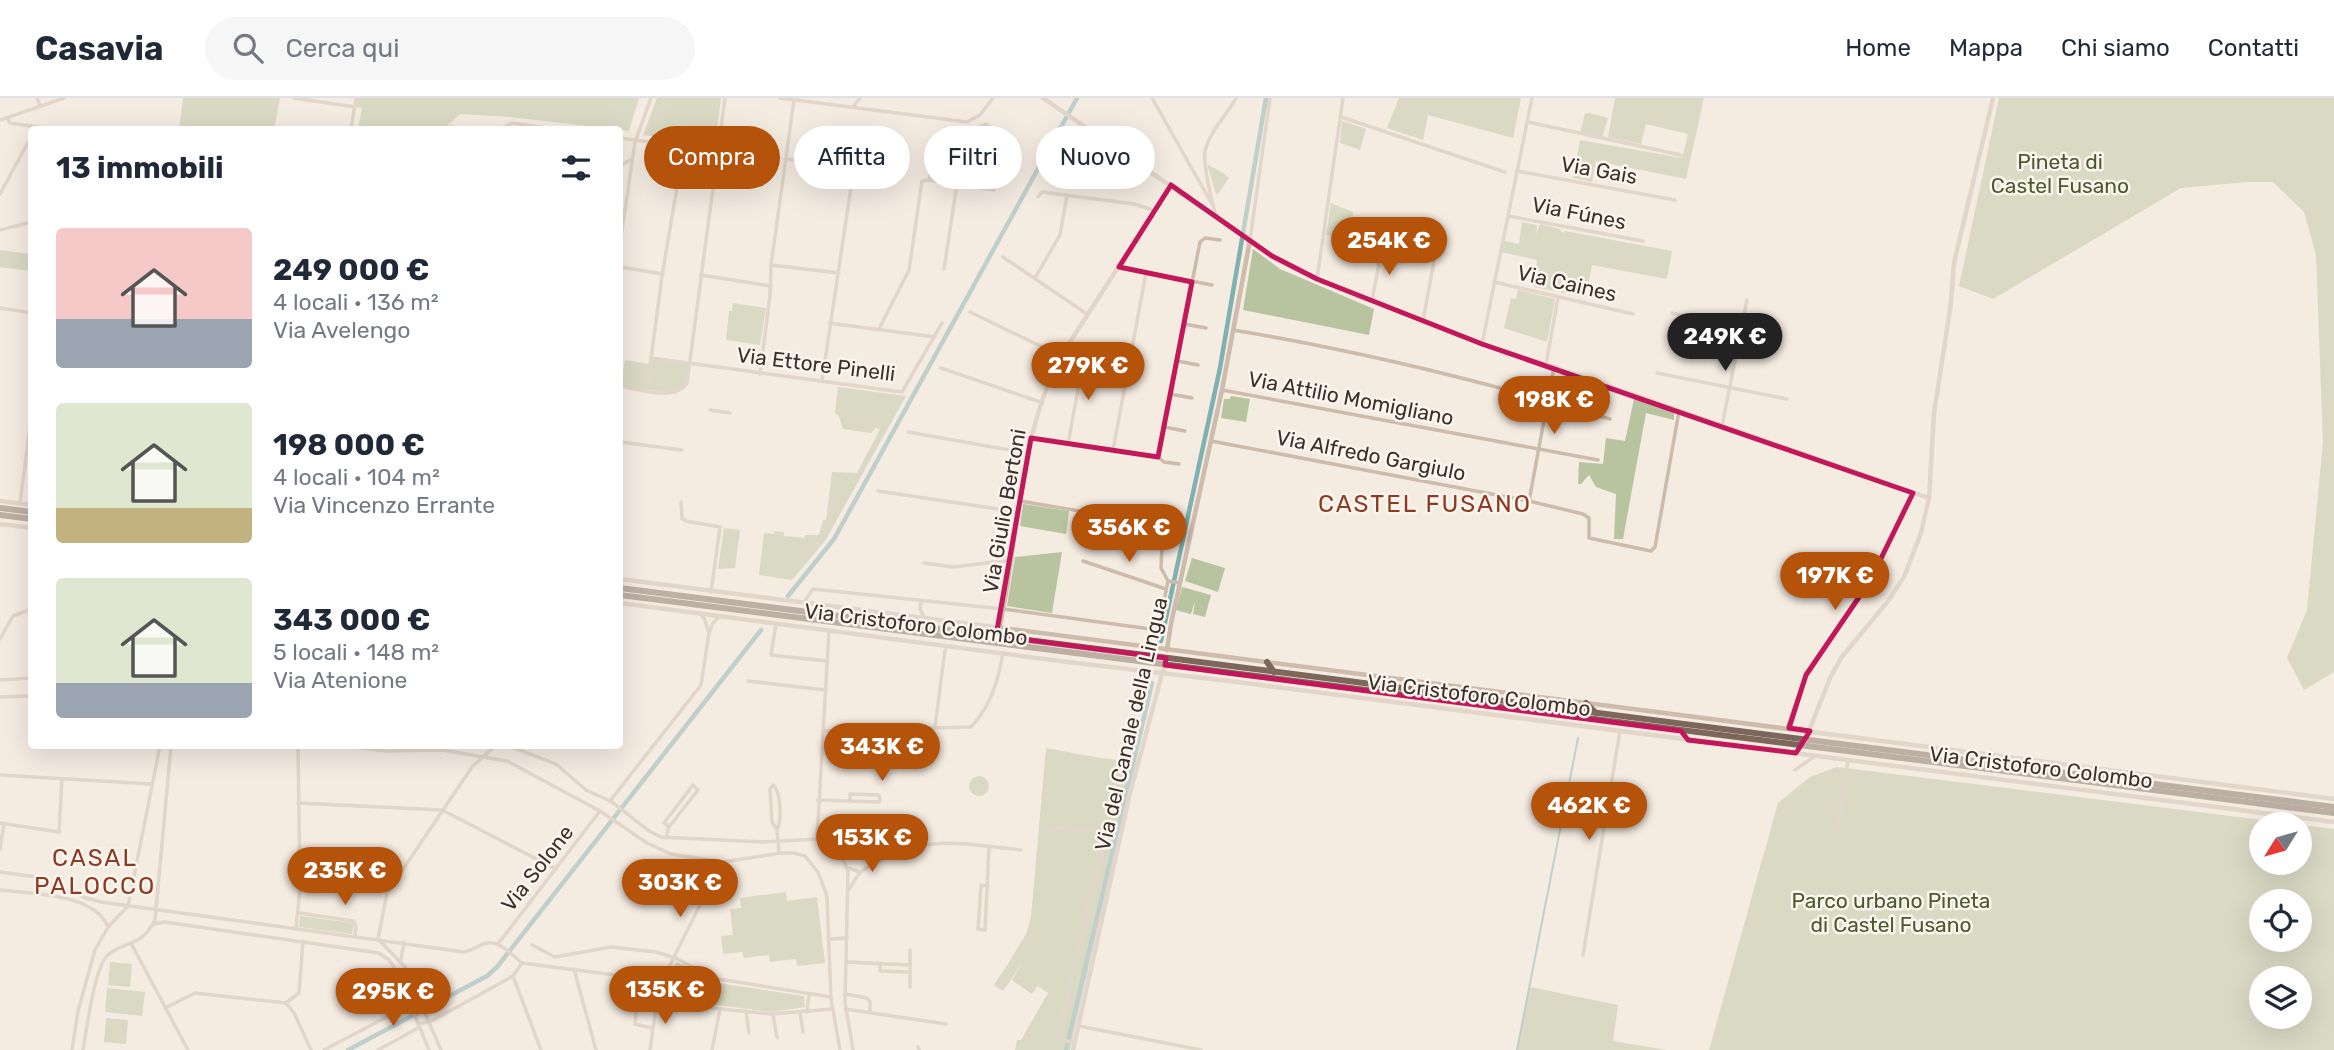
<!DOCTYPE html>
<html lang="it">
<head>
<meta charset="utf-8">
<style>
	:root { --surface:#fff; --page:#f6f6f7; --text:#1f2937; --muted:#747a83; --line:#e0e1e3; --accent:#b45309 }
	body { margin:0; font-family:Rubik,sans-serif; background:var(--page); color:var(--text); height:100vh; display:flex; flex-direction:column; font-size:26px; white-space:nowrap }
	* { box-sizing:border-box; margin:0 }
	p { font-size:23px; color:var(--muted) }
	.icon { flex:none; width:38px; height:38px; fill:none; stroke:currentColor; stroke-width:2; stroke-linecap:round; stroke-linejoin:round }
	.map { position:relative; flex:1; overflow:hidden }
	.sheet { position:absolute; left:28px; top:28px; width:595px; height:623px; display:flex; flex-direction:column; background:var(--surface); border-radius:7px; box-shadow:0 7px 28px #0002 }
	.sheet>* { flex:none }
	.banner { position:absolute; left:644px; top:28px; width:665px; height:63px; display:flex; gap:14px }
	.needle { width:46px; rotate:233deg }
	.tools { position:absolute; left:2249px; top:714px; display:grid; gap:14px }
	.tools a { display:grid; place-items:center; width:63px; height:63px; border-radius:50%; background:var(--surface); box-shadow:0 7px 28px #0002; font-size:35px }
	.price { position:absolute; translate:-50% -60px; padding:0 16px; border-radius:24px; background:var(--accent); color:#fff; font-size:23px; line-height:46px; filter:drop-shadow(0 2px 4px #0008) }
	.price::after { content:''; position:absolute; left:50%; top:42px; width:21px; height:16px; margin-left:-10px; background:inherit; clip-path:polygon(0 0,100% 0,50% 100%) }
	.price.selected { background:#222; color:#fff }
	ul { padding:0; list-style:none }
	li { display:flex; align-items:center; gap:21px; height:175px; padding:0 28px }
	li span { display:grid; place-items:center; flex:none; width:196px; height:140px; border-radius:7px; color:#555 }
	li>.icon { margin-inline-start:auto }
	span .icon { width:84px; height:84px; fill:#fffc; stroke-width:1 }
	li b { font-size:30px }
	h2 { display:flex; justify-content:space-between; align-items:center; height:84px; padding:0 28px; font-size:30px }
	.tag { padding:0 24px; border-radius:32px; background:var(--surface); box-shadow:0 7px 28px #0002; font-size:24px; line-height:63px }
	.tag.selected { background:var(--accent); color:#fff }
	header { display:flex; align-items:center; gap:42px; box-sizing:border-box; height:98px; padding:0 35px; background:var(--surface); border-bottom:2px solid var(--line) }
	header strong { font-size:33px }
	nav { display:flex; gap:38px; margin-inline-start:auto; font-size:24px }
	.search { width:490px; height:63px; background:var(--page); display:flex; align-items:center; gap:18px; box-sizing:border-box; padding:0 24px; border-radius:38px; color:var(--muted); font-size:26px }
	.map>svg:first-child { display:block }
</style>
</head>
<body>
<header>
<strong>Casavia</strong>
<div class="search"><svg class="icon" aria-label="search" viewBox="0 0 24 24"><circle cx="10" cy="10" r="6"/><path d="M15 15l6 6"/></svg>Cerca qui</div>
<nav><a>Home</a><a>Mappa</a><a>Chi siamo</a><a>Contatti</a></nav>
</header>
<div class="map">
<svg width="2334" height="952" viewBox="0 0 2334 952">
	<rect width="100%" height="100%" fill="#f4ebe1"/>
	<g fill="#b8c4a0" fill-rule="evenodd">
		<path d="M183,0H280L274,31H179Z"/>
		<path d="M356,0H639L629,33L510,19L460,16L448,27L447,31H358L362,10L355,9Z"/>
		<path d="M657,0H721L715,47L643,37Z"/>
		<path d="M1399,0H1521L1513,40L1428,17L1423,42L1387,30Z"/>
		<path d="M1615,0H1704L1686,81L1596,63L1592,84L1573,80L1580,42L1682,60L1688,36L1646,26L1641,46L1608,39Z"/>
		<path d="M1999,0H2334V574L2304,592L2287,560L2307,512L2323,344L2316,157L2304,114L2273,84H2247L2181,90L1993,201L1959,188Z"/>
		<path d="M1589,15L1608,20L1602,40L1580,35L1585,16Z"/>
		<path d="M1342,23L1366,31L1360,52L1340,45Z"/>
		<path d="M986,24L1007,41L1000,54L1003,58L996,84L948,78L954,31L967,33Z"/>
		<path d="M1207,66L1223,75L1229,80L1218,96H1216Z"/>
		<path d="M1331,105L1353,114L1351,140L1326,137Z"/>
		<path d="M1522,124L1537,127L1536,136L1540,126L1559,131L1563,135L1565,133L1672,153L1667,181L1592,167L1586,199L1534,189L1537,162L1501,154L1504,143L1519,146Z"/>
		<path d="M1253,151L1280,171L1374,211L1369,237L1243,212Z"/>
		<path d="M0,152L31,156V173L0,169Z"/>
		<path d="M1518,192L1555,201L1547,244L1504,230L1511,200L1516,201Z"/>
		<path d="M733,205L766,210L760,247L726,242L729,213H732Z"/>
		<path d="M651,260L690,266L687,285L674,295L620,288L625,262L650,266Z"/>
		<path d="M838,289L906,298L825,443L792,482L759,477L764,435L774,436L775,433L784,434V438L804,440L805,437H819L823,422H826L832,374L857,375L880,331L876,330L871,335L843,331L839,318L835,315Z"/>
		<path d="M1231,298L1250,301L1246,324L1221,320L1224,301H1230Z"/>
		<path d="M1634,301L1674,314V322L1646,315L1623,441H1614L1616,396L1596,389L1589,377L1581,386H1578L1579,364L1603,366L1606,340L1625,343Z"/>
		<path d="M1023,406L1069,413L1066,436L1020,428Z"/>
		<path d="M724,430L740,432L735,470L718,471Z"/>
		<path d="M1062,454L1052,515L1007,508L1015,459Z"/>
		<path d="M1192,460L1225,470L1218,494L1185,483Z"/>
		<path d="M1182,489L1211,497L1205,519L1193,516L1195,503L1191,516L1176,512Z"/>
		<path d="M1046,650L1100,660L1135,664L1070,952H1015L1017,942H1021L1048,895L1038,888L1046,876L1032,896L1012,882L1022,865L1003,893L994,887L1007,867L1009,868L1008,866L1026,836L1031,819Z"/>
		<path d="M1837,669L2295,726H2261V765H2300V727L2334,731V952H1709L1778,705L1810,679ZM2261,803H2300V842H2261ZM2261,880H2300V919H2261Z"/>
		<circle cx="979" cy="688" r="10"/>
		<path d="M786,794L787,803L817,799L825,865L797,868L796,861L770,864L769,857L744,860L742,854L723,856L721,838L733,837L730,811L741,810L740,800Z"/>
		<path d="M300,818L354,825L352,836L299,829Z"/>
		<path d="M110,864L132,866L130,889L108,887Z"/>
		<path d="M677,864L718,885L804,898L805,909L772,914L661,900L659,897L662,888Z"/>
		<path d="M1530,889L1618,907L1613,943L1667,952H1517Z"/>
		<path d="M107,890L145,894L142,918L105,914Z"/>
		<path d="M106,920L128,922L126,946L104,944Z"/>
	</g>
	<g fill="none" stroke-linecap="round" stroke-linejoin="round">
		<path stroke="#7fb0b2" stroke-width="2" d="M1517,952L1578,640"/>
		<g stroke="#7fb0b2" stroke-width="4.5">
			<path d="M788,498L834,441L1077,0"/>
			<path d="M1161,543L1220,270L1266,0"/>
			<path d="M348,952L487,878L497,869L761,532"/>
			<path d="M1066,952L1152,585"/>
		</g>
		<g stroke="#cdbbac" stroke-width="3.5">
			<path d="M37,0L40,8"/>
			<path d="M294,0L355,9"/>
			<path d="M780,0L967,24L980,17L993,0"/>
			<path d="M1152,0L1212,106"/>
			<path d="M853,9L860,0"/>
			<path d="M1341,19L1505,74"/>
			<path d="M7,20L10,25L59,32"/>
			<path d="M0,22L64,0"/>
			<path d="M1528,24L1681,57"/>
			<path d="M351,32L356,0"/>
			<path d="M451,32V28"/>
			<path d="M498,32L512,25L561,32"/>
			<path d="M620,40L718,53"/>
			<path d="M785,61L900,75"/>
			<path d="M620,68L632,61"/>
			<path d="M1517,73L1675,102"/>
			<path d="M929,82L933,54"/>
			<path d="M0,96L32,37"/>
			<path d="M1038,99L1042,94L1134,106L1153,112"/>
			<path d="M1216,118C1212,105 1203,66 1205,53C1209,34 1227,17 1236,0"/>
			<path d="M1508,118L1643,143"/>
			<path d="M0,132L32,124"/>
			<path d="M1250,142L1270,0"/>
			<path d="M620,146L635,44L651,0"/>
			<path d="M1003,159L1087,216"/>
			<path d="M771,167L839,175"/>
			<path d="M620,169L663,176"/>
			<path d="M1119,169L1212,187"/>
			<path d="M944,171L957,86"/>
			<path d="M701,177L771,188"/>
			<path d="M1035,180L1060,137L1067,97"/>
			<path d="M1317,181L1343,0"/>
			<path d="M1494,184L1633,216"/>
			<path d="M1372,203L1382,149L1404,152"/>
			<path d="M0,210L32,215"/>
			<path d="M970,214L1061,258"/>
			<path d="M1672,215L1779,237"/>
			<path d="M1423,223L1436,152"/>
			<path d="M829,225L935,239"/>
			<path d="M1184,226L1206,230"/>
			<path d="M879,231L909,172L922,83L929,82L994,92"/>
			<path d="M1233,232C1361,253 1486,284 1610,321"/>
			<path d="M1482,246L1532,0"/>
			<path d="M651,260L902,294L942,225"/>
			<path d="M1177,263L1198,267"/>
			<path d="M1546,266L1558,200"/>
			<path d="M941,270L1043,305"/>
			<path d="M1657,275L1787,301"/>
			<path d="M760,276L770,197L771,167L794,2"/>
			<path d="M822,283L854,69"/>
			<path d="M620,288C638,291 675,304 687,285L725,0"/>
			<path d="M647,291L662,178L684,48"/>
			<path d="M1222,292L1598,362"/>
			<path d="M1170,296L1192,300"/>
			<path d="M710,312L730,315"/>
			<path d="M1722,328L1747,202"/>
			<path d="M1164,329L1185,333"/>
			<path d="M908,334L1026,355"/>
			<path d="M1032,340L1158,359L1200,144L1205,140L1220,142"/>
			<path d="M1211,343L1529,403L1583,416L1589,420V440L1651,453L1655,449L1679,313"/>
			<path d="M620,344L682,352"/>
			<path d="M1068,346L1084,258"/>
			<path d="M1113,352L1146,175"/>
			<path d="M1158,359L1164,364L1179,366"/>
			<path d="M878,393L1018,414"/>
			<path d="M1020,403L1163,427L1161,470L1168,483L1180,485"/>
			<path d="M1529,403L1554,269"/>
			<path d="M681,404L682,420L686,423L720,429L711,494"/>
			<path d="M20,406L32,311"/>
			<path d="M1083,463L1166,491"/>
			<path d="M924,465L953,469L1011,462"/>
			<path d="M921,503L920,511L924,519"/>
			<path d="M804,504L813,491L1003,511L1158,532L1168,483"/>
			<path d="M700,515L705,522L708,533"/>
			<path d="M776,526L771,557L827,563"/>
			<path d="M0,541L13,518L32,511"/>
			<path d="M0,582L32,580"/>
			<path d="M748,583L825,592"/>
			<path d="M0,599L32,598"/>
			<path d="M935,629L945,552"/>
			<path d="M1787,630L1806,577L1870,483L1913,395"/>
			<path d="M897,631L971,629C991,608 998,583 1003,555"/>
			<path d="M823,633L890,631"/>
			<path d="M344,648L386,653L442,652L507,663L600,713L647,745L671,756L723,764L781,755H794L805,758L818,774L827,798L831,901L840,952"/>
			<path d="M509,648L556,666L586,692L612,704L649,733L661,739L763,744L817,741L836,751L843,761L848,773L845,904L853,952"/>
			<path d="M1795,672L1815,658"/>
			<path d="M0,677L152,686"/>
			<path d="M818,702L879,704L880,702L879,697L850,696V704"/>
			<path d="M610,703L701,587L709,535L713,525L720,518"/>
			<path d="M298,705L442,712L556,771"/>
			<path d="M1839,724L1848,662"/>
			<path d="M0,725L59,734L62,681"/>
			<path d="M777,732C782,722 781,694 773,687L770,691L772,724L777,732L779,755"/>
			<path d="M1048,734L1059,730L1101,734L1106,743L1099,759L1066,907L1057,934L1060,941L1074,945"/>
			<path d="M666,740L669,729L698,692L693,687L664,725L669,729"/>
			<path d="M817,741L829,532"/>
			<path d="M0,751L4,726"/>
			<path d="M848,770L860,774L848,793"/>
			<path d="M0,774L37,779L86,800L101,804L464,854C471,853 474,850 481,847C497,839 510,855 522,865"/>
			<path d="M860,774C878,763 898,752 919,748C949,741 990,749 1021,752"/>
			<path d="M988,788L981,787L978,831L985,832L989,749"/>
			<path d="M0,792C31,796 95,795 108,829"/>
			<path d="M299,815L353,823L356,828L355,838"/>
			<path d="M154,826L164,824L379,855L389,862L396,872L429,952"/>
			<path d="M296,830L300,790L298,648"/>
			<path d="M378,841L387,795L472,669L495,648"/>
			<path d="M378,841L405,869L441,952"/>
			<path d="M829,841L847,840"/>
			<path d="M498,846L600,713"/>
			<path d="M132,847L188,952"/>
			<path d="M532,847L555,859L611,849L656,854L678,861L712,880L831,899"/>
			<path d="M910,852V889"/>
			<path d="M1583,857L1620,633"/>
			<path d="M401,862L404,844"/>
			<path d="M846,864L910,867"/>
			<path d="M522,865L662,883L657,901L650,952"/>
			<path d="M880,865V873L909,874"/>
			<path d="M574,871L596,952"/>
			<path d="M513,878L541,952"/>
			<path d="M639,880L635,926L652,930"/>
			<path d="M662,883L699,809L704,792L708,763"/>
			<path d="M845,896L867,900L870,904V914"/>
			<path d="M637,897L720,911L771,916L833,911"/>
			<path d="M286,905L294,915L311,952"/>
			<path d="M165,910L195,895L286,905L299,895L303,843"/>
			<path d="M845,911L946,926"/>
			<path d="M746,913L749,935"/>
			<path d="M800,914L803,934"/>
			<path d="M807,914L809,896"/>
			<path d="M773,916L777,940"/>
			<path d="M418,926L430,924L513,878L522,865"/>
			<path d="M1079,928L1201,952"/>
			<path d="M918,949L919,952"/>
			<path d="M72,952L78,913L95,852L108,829L128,808L160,648"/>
			<path d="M83,952C87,931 94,869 108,857C126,841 140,851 155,822L171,648"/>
			<path d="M324,952L411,906"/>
			<path d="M378,952L420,929"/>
			<path d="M712,952L720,911"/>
		</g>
		<g stroke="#cdbbac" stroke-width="4.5">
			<path d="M1043,0L1272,158L1317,181L1482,246L1554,269L1929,400"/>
			<path d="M0,403L32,407"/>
			<path d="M0,426L32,430"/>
			<path d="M620,481L2334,701"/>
			<path d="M620,505L1060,563L1237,584L2334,724"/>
			<path d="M999,532C1019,441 1017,343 1061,258L1171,87"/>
			<path d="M1167,552L1171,526L1222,292L1250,142"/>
			<path d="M1796,655L1803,648L1830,580L1841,560L1888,503L1904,479L1921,435L1929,400L1934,315L1951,205L1954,165L1993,0"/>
			<path d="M1073,952L1129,699L1165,565"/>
		</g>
		<g stroke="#7d675c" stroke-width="6">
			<path d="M0,410L32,414"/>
			<path d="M0,417L32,421"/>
			<path d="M620,490L2334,709"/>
			<path d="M620,497L2334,715"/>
			<path d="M1267,564L1274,574"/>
			<path d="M1586,605L1596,615"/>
		</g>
	</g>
	<path d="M0 0H2334V952H0ZM1171,87L1272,158L1317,181L1482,246L1913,395L1870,483L1806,577L1789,630L1810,633L1796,655L1688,642L1681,633L1165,567L1166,560L996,538L1031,340L1158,359L1192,184L1119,169Z" fill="#f4ebe1" fill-opacity=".55" fill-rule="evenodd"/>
	<path fill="none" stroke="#c2185b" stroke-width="5" stroke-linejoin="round" d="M1171,87L1272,158L1317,181L1482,246L1913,395L1870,483L1806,577L1789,630L1810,633L1796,655L1688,642L1681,633L1165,567L1166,560L996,538L1031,340L1158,359L1192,184L1119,169Z"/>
	<g text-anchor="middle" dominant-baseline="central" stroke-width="5" stroke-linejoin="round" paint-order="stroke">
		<g font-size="21" fill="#4a5a2e" stroke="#fbf5ee">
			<text x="2060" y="63">Pineta di<tspan x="2060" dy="24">Castel Fusano</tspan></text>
			<text x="1891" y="802">Parco urbano Pineta<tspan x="1891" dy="24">di Castel Fusano</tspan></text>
		</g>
		<g font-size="21" fill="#3b302b" stroke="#fbf5ee">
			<text transform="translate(1599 72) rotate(10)">Via Gais</text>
			<text transform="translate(1579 115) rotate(11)">Via Fúnes</text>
			<text transform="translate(1567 185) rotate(13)">Via Caines</text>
			<text transform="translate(816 266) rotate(7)">Via Ettore Pinelli</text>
			<text transform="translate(1351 300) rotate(11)">Via Attilio Momigliano</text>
			<text transform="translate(1371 357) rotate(11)">Via Alfredo Gargiulo</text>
			<text transform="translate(1004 413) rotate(-80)">Via Giulio Bertoni</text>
			<text transform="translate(916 526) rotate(7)">Via Cristoforo Colombo</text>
			<text transform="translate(1479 597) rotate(7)">Via Cristoforo Colombo</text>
			<text transform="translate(1131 626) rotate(-77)">Via del Canale della Lingua</text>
			<text transform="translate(2041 669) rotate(7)">Via Cristoforo Colombo</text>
			<text transform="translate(537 770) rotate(-52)">Via Solone</text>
		</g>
		<g font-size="24" letter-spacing="2" fill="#8c3b22" stroke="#fbf5ee">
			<text x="1425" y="406">CASTEL FUSANO</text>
			<text x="95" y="760">CASAL<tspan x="95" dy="28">PALOCCO</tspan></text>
		</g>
	</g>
</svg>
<div class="tools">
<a><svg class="needle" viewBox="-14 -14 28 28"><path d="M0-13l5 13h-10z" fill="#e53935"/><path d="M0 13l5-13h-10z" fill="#747a83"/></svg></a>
<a><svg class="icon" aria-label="locate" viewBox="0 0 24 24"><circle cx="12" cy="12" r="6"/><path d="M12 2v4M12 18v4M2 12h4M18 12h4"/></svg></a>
<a><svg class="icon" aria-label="layers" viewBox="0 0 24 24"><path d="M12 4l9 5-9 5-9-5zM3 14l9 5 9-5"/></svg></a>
</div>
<b class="price" style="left:1389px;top:179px">254K €</b>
<b class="price selected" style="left:1725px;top:275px">249K €</b>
<b class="price" style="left:1088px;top:304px">279K €</b>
<b class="price" style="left:1554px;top:338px">198K €</b>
<b class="price" style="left:1129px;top:466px">356K €</b>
<b class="price" style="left:1835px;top:514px">197K €</b>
<b class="price" style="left:882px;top:685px">343K €</b>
<b class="price" style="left:1589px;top:744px">462K €</b>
<b class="price" style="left:872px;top:776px">153K €</b>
<b class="price" style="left:345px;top:809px">235K €</b>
<b class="price" style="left:680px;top:821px">303K €</b>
<b class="price" style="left:665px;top:928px">135K €</b>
<b class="price" style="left:393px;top:930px">295K €</b>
<div class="banner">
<a class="tag selected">Compra</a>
<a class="tag">Affitta</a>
<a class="tag">Filtri</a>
<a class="tag">Nuovo</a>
</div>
<section class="sheet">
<h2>13 immobili<svg class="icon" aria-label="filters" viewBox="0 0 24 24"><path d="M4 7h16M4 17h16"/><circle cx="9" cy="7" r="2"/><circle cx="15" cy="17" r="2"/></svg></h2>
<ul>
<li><span style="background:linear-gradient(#f6c9c9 65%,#9aa5b1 0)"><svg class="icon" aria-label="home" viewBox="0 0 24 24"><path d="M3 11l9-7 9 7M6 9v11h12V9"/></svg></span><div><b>249 000 €</b><p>4 locali · 136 m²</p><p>Via Avelengo</p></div></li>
<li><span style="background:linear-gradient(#dfe7d0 75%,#c2b280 0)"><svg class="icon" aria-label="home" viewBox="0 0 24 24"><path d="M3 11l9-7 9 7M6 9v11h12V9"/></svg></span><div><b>198 000 €</b><p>4 locali · 104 m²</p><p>Via Vincenzo Errante</p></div></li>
<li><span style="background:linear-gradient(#dfe7d0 75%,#9aa5b1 0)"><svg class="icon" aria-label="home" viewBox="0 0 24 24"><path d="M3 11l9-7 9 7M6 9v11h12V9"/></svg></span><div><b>343 000 €</b><p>5 locali · 148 m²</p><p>Via Atenione</p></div></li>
</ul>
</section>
</div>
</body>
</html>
